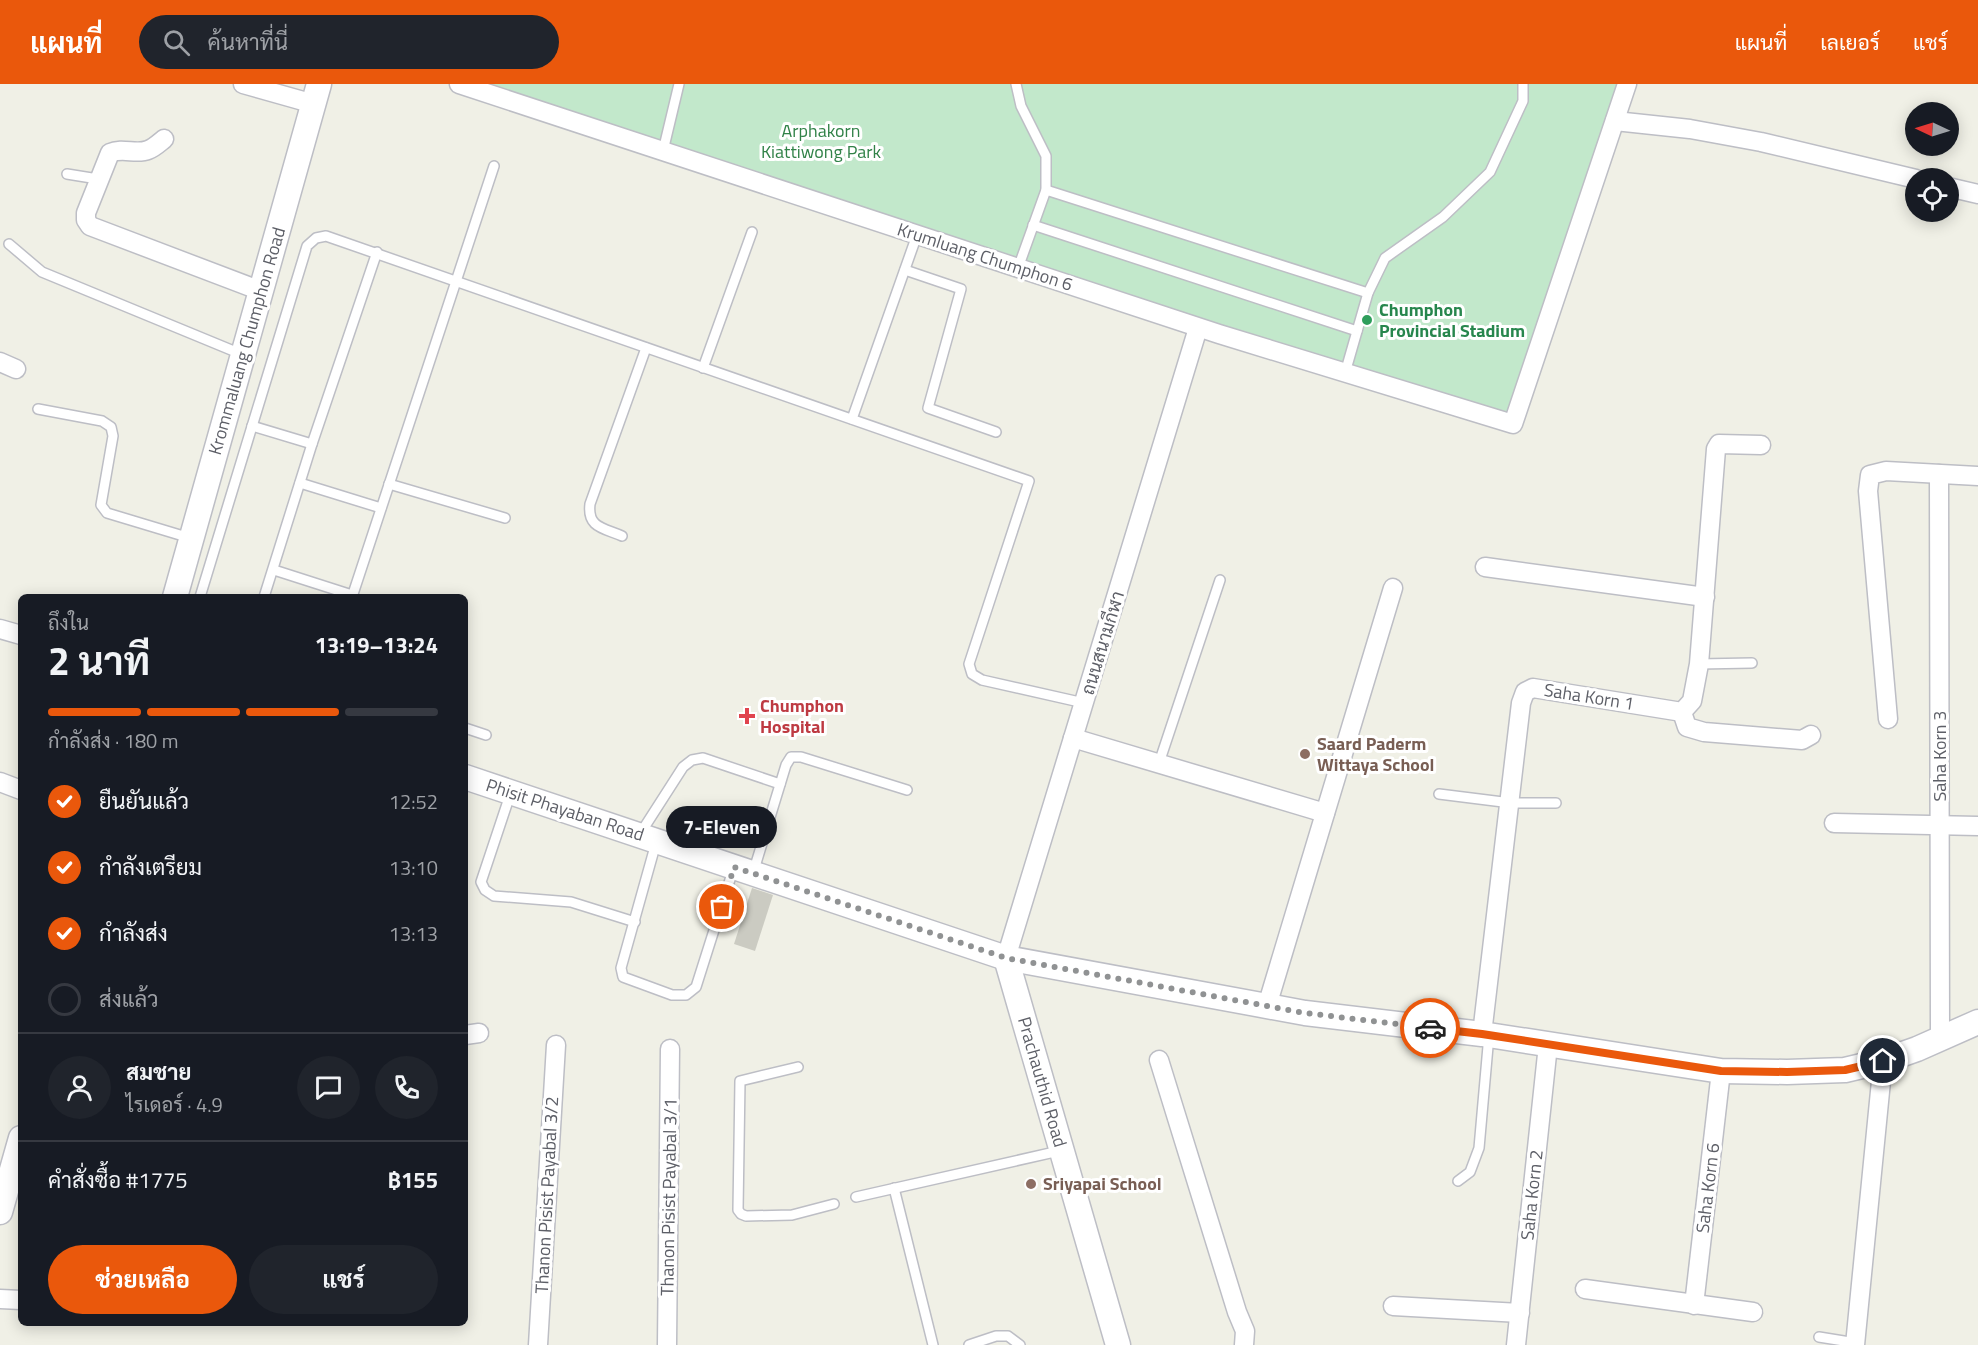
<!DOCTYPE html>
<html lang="th">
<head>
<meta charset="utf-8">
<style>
	body { margin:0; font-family:"Titillium Web",Sarabun,sans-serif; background:#20242c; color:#f1f3f6; height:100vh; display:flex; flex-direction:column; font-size:22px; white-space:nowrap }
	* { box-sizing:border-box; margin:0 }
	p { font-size:20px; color:#9ea1a6 }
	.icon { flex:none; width:33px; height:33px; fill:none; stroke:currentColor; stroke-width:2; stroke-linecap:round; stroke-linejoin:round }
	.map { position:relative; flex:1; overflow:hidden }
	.side { position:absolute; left:18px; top:510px; width:450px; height:732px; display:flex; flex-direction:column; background:#171b24; border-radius:9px; box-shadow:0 3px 15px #0003 }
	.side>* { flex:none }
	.needle { width:39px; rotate:274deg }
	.controls { position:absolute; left:1905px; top:18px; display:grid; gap:12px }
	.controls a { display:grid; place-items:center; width:54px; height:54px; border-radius:50%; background:#171b24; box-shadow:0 3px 15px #0003; font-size:30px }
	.pin { position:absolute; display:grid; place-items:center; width:51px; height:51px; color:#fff; margin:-26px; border:3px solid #fff; border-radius:50%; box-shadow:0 2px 6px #0007 }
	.courier { position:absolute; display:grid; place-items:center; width:60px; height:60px; margin:-30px; border:4px solid #ea580c; border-radius:50%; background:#fff; color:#222; box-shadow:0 2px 8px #0007 }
	.bubble { position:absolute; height:42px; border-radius:21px; background:#171b24; box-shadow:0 3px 15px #0003; font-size:20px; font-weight:700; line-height:42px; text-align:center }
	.headline em { font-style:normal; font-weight:700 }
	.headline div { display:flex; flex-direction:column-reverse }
	.headline { display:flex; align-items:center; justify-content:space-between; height:102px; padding:0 30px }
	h1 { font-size:39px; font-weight:700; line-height:45px }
	.bar { display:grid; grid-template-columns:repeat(4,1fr); gap:9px 6px; align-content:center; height:72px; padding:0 30px }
	.bar i { height:8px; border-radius:4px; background:#363941 }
	.bar .selected { background:#ea580c }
	.bar p { grid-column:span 4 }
	.line { display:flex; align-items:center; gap:15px; padding:0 30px; border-top:2px solid #363941 }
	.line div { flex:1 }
	.round { display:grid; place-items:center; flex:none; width:63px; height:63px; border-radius:32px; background:#20242c }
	ol { padding:0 30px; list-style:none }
	li { display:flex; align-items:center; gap:18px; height:66px }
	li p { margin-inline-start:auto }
	li .icon { padding:6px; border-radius:50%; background:#ea580c; color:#fff; stroke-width:4 }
	li:last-child { color:#9ea1a6 }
	li i { width:33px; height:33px; border:3px solid #363941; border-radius:50% }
	.action { display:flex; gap:12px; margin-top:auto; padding:12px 30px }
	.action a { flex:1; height:69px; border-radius:36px; background:#ea580c; color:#fff; font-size:24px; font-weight:700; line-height:69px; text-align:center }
	.action a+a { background:#20242c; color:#f1f3f6 }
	header { display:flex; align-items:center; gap:36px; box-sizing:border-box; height:84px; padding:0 30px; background:#ea580c; color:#fff }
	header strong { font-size:28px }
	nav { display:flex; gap:33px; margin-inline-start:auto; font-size:21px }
	.search { width:420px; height:54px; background:#20242c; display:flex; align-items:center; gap:15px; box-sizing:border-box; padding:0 21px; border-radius:33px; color:#9ea1a6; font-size:22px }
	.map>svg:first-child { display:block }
	.green { fill:#c2e8cb }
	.building { fill:#cbcbc2 }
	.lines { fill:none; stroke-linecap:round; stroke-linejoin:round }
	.service-casing { stroke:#bdbec5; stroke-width:12 }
	.minor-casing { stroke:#bdbec5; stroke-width:21 }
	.tertiary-casing { stroke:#bdbec5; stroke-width:27 }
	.service { stroke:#fff; stroke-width:9 }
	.minor { stroke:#fff; stroke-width:18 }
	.tertiary { stroke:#fff; stroke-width:24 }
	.done { stroke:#909293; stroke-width:6; stroke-dasharray:0 10.8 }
	.route { stroke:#ea580c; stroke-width:8 }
	.leisure-dot { fill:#2e9e5b; stroke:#fff; stroke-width:2 }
	.health-dot { fill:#e0444e; stroke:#fff; stroke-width:2 }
	.education-dot { fill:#8d6e63; stroke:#fff; stroke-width:2 }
	.labels { text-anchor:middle; stroke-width:6; stroke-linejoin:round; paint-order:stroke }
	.park-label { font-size:18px; fill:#318248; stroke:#fff }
	.street-label { font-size:18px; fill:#5d5f67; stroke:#fff }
	.leisure-label { font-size:18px; font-weight:bold; fill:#27864d; stroke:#fff; text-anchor:start }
	.health-label { font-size:18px; font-weight:bold; fill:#be3a42; stroke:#fff; text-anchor:start }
	.education-label { font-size:18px; font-weight:bold; fill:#785e54; stroke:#fff; text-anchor:start }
</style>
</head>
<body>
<header>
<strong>แผนที่</strong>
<div class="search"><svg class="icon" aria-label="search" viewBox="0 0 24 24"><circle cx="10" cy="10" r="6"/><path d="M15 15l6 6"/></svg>ค้นหาที่นี่</div>
<nav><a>แผนที่</a><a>เลเยอร์</a><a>แชร์</a></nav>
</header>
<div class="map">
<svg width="1978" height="1261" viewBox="0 0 1978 1261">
	<rect width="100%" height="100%" fill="#f0f0e6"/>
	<polygon class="green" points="459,0 1623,0 1513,340"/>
	<polygon class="building" points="752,804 773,811 755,867 734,860"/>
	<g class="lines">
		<g class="service-casing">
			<g id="service">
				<polyline points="1016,0 1021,22 1046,72 1046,106 1018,184"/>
				<polyline points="663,67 679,0"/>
				<polyline points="67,90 98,95"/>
				<polyline points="1046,106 1368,209"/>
				<polyline points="1033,141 1357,247"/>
				<polyline points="9,160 42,188 241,270"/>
				<polyline points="905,186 961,205 928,324 996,348"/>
				<polyline points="703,284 752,148"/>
				<polyline points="1345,289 1368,209 1385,174 1443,133 1490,88 1523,17 1523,0"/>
				<polyline points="38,325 102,337 111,343 113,352 101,421 107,429 190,454"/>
				<polyline points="852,335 917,151"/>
				<polyline points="252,342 312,360"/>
				<polyline points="300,399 381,424"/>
				<polyline points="389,400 505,434"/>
				<path d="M622,452C604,444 587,444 590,420L646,264"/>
				<polyline points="274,486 352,511"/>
				<polyline points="200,513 307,162 316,154 326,152 1029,397 969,580 972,590 982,596 1084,619"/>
				<polyline points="264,513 312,360 377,168"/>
				<polyline points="352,513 494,82"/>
				<polyline points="1699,580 1752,579"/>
				<polyline points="465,644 486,651"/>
				<polyline points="1159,679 1220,496"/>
				<polyline points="511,708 481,798 485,806 494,812 571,818 635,838"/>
				<polyline points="1439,710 1511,719 1556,719"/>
				<polyline points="640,750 683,683 692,676 703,674 780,700"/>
				<polyline points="656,759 621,884 623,893 672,911 686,911 696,903 734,783"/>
				<polyline points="753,789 786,681 791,673 801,673 907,706"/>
				<polyline points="798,983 740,997 738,1126 741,1130 746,1132 792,1131 834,1120"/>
				<polyline points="1458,1097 1470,1088 1479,1064 1489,951"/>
				<polyline points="894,1104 933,1261"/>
				<polyline points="856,1113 1059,1067"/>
				<polyline points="1819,1253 1856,1259"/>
				<polyline points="969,1261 996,1252 1008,1252 1020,1261"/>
			</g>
		</g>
		<g class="minor-casing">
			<g id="minor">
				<polyline points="243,0 314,20"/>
				<polyline points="459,0 1219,250 1513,340 1627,0"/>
				<polyline points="1615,37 1690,45 1761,58 1916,95"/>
				<path d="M164,55C159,59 154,64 148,66C136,71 123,63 110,69L86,129V136L90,142L261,207"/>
				<polyline points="1948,103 1978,110"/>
				<polyline points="0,278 16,285"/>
				<polyline points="1939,390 1940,954"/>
				<polyline points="1485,483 1705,513"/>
				<polyline points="0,545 21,551"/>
				<polyline points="1682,628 1687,643 1704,648 1802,656 1811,651"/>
				<polyline points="1888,635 1868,407 1870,391 1886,387 1978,392"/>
				<polyline points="1073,654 1325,729"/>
				<polyline points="0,698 21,706"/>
				<polyline points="1834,739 1978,742"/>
				<polyline points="1006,874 1198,244"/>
				<polyline points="1267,922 1393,504"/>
				<polyline points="1482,950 1521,619 1525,608 1533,604 1682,628 1692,617 1699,580 1716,365 1719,360 1761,361"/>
				<polyline points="465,951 479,949"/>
				<polyline points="1159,976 1237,1228 1245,1247 1244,1261"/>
				<polyline points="1585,1205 1753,1228"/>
				<polyline points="0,1215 21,1216"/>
				<polyline points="1694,1221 1721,987"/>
				<polyline points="1393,1222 1520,1229"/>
				<polyline points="538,1261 556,961"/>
				<polyline points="667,1261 670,965"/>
				<polyline points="1516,1261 1548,961"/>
				<polyline points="1855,1261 1883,977"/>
			</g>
		</g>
		<g class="tertiary-casing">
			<g id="tertiary">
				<polyline points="175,513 319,0"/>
				<polyline points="465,693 1006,874 1305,929 1482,950 1721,987 1787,988 1845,986 1883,977 1917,965 1978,938"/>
				<polyline points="1006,874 1118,1261"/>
				<polyline points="0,1128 21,1054"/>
			</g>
		</g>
		<use href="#service" class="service"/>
		<use href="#minor" class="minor"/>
		<use href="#tertiary" class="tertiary"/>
	</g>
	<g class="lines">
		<polyline class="done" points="722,823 734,783 1006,874 1305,929 1430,944"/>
		<polyline class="route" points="1430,944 1482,950 1721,987 1787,988 1845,986 1883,977"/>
	</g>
	<circle class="leisure-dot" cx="1367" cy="236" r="6"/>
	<path class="health-dot" d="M744 623h6v6h6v6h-6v6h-6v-6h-6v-6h6z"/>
	<g class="education-dot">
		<circle cx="1305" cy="670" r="6"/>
		<circle cx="1031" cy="1100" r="6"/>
	</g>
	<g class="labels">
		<g class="park-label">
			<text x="821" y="53">Arphakorn<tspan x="821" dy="21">Kiattiwong Park</tspan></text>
		</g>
		<g class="street-label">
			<text transform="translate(985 173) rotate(18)" y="6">Krumluang Chumphon 6</text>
			<text transform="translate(247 257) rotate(-74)" y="6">Krommaluang Chumphon Road</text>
			<text transform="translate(1103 559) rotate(-73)" y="6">ถนนสนามกีฬา</text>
			<text transform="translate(1589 613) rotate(9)" y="6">Saha Korn 1</text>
			<text transform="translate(1940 672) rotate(-90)" y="6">Saha Korn 3</text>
			<text transform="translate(565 726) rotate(18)" y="6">Phisit Phayaban Road</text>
			<text transform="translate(1042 998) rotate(74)" y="6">Prachauthid Road</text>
			<text transform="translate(1708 1104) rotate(-83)" y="6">Saha Korn 6</text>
			<text transform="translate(547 1111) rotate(-87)" y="6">Thanon Pisist Payabal 3/2</text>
			<text transform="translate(1532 1111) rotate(-84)" y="6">Saha Korn 2</text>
			<text transform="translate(669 1113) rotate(-89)" y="6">Thanon Pisist Payabal 3/1</text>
		</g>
		<g class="leisure-label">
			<text x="1379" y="232">Chumphon<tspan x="1379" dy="21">Provincial Stadium</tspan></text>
		</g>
		<g class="health-label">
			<text x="760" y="628">Chumphon<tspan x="760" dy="21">Hospital</tspan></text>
		</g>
		<g class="education-label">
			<text x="1317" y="666">Saard Paderm<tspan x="1317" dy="21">Wittaya School</tspan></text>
			<text x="1043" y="1106">Sriyapai School</text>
		</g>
	</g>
</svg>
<div class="controls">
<a><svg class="needle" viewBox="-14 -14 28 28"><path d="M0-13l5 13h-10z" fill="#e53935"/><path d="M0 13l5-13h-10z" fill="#9ea1a6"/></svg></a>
<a><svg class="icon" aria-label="locate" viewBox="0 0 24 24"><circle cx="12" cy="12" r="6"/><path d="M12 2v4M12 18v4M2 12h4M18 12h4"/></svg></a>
</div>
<div class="pin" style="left:722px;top:823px;background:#ea580c"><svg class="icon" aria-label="bag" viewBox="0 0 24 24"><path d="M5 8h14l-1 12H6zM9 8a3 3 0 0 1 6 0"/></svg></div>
<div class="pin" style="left:1883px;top:977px;background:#1f2937"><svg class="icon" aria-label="home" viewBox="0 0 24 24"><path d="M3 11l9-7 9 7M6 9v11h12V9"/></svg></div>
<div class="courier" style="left:1430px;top:944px"><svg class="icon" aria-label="car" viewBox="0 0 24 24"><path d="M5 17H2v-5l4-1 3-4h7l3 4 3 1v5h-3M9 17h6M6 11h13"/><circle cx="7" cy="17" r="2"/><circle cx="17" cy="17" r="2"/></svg></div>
<div class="bubble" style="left:666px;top:722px;width:111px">7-Eleven</div>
<section class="side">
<div class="headline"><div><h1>2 นาที</h1><p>ถึงใน</p></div><em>13:19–13:24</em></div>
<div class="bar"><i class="selected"></i><i class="selected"></i><i class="selected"></i><i></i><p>กำลังส่ง · 180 m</p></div>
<ol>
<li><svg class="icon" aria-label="check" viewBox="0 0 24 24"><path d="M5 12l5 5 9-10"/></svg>ยืนยันแล้ว<p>12:52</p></li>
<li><svg class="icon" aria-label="check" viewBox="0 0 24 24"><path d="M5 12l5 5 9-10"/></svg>กำลังเตรียม<p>13:10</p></li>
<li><svg class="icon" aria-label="check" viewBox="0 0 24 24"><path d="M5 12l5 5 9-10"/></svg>กำลังส่ง<p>13:13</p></li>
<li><i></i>ส่งแล้ว</li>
</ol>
<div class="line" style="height:108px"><a class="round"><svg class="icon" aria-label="person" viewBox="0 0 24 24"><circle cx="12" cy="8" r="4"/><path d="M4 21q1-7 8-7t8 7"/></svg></a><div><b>สมชาย</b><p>ไรเดอร์ · 4.9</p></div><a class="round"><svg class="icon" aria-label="chat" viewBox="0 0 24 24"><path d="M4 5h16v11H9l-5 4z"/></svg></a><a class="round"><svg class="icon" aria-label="phone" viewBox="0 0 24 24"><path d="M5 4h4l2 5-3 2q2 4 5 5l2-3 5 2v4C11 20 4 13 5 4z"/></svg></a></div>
<div class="line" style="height:78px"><div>คำสั่งซื้อ #1775</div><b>฿155</b></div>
<div class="action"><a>ช่วยเหลือ</a><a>แชร์</a></div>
</section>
</div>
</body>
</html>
